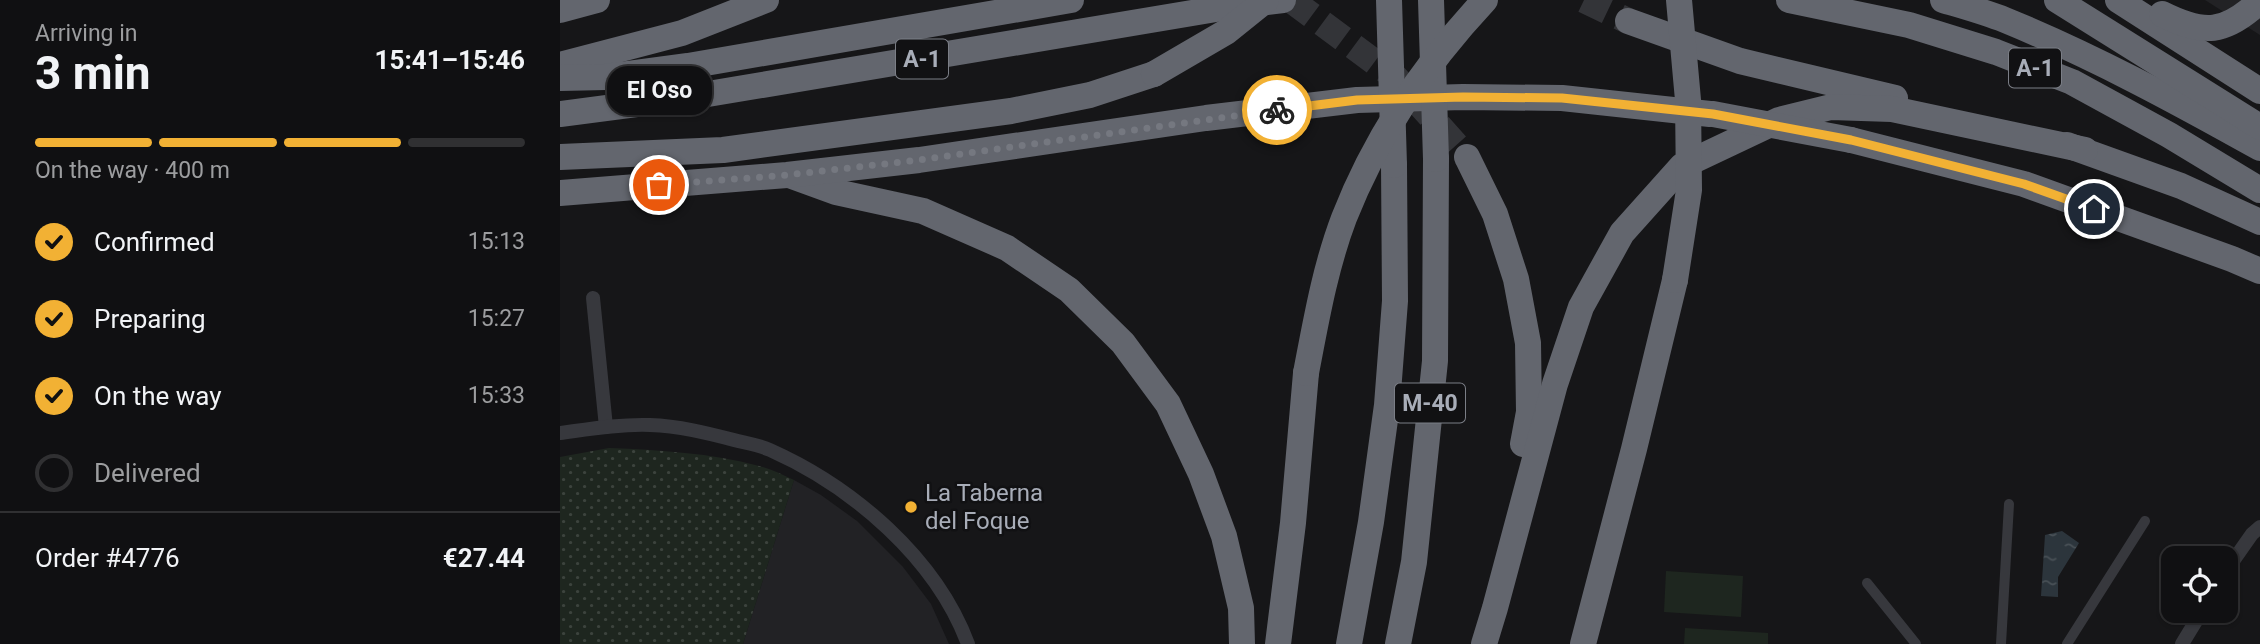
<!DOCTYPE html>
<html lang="en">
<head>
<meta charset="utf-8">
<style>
	body { margin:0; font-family:Roboto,sans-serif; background:#1e1e20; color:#f1f3f6; height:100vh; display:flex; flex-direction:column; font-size:26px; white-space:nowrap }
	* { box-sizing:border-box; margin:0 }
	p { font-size:23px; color:#9c9d9f }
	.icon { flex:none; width:38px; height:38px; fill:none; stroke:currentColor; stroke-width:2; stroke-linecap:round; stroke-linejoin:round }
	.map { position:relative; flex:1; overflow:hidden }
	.drawer { display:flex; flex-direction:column; background:#101012; width:560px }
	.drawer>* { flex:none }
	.controls { position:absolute; left:1601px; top:546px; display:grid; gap:14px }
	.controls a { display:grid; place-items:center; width:77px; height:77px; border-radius:14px; background:#101012; box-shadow:0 2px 5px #0004,0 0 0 2px #303032; font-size:35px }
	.pin { position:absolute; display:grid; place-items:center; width:60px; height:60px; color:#fff; margin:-30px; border:4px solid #fff; border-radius:50%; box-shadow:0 2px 7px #0007 }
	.courier { position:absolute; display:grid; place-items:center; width:70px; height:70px; margin:-35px; border:5px solid #f2b134; border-radius:50%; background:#fff; color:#222; box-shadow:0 2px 9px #0007 }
	.bubble { position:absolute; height:49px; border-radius:21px; background:#101012; box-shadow:0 2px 5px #0004,0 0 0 2px #303032; font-size:23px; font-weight:700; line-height:49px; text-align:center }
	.overview em { font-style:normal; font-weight:700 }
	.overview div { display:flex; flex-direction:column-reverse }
	.overview { display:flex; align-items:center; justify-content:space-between; height:119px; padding:0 35px }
	h1 { font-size:46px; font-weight:700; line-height:52px }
	.bar { display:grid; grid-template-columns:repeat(4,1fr); gap:10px 7px; align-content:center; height:84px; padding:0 35px }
	.bar i { height:9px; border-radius:5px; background:#303032 }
	.bar .on { background:#f2b134 }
	.bar p { grid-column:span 4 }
	.line { display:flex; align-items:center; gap:18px; padding:0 35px; border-top:2px solid #303032 }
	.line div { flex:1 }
	ol { padding:0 35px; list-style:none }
	li { display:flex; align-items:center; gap:21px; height:77px }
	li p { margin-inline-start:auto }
	li .icon { padding:7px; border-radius:50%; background:#f2b134; color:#111; stroke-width:4 }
	li:last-child { color:#9c9d9f }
	li i { width:38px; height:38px; border:4px solid #303032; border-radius:50% }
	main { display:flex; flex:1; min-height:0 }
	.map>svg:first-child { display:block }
	.built { fill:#222225 }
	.grass { fill:url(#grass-dots) }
	.garden { fill:#1e261f }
	.water { fill:url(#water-ripples) }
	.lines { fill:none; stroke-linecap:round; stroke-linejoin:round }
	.motorway-tunnel { stroke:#333438; stroke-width:26; stroke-dasharray:26 13; stroke-linecap:butt }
	.pedestrian { stroke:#37383d; stroke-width:10 }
	.minor { stroke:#37383d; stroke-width:14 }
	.motorway { stroke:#63666e; stroke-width:26 }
	.motorway-bridge { stroke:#63666e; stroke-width:26 }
	.done { stroke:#757880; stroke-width:7; stroke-dasharray:0 12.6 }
	.route { stroke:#f2b134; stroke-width:9 }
	.poi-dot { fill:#f2b134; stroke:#111113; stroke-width:2.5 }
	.labels { text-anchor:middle; stroke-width:5; stroke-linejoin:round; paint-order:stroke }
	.shield { fill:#111113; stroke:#7b7e86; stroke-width:2 }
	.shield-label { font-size:23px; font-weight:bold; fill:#a8adb8 }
	.poi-label { font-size:24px; fill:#a8adb8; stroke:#111113; text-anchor:start }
</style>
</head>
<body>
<main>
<section class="drawer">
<div class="overview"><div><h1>3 min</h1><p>Arriving in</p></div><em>15:41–15:46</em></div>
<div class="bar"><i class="on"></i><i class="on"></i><i class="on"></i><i></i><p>On the way · 400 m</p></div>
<ol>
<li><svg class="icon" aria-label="check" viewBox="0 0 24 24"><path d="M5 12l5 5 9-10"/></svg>Confirmed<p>15:13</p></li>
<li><svg class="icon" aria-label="check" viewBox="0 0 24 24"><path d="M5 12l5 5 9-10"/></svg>Preparing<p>15:27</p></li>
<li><svg class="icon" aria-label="check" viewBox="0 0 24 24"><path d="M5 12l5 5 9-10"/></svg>On the way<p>15:33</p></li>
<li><i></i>Delivered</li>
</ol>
<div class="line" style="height:91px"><div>Order #4776</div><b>€27.44</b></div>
</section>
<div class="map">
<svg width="1700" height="644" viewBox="0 0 1700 644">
	<defs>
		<pattern id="grass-dots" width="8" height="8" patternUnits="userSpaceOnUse" patternTransform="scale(1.75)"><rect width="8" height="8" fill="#1e261f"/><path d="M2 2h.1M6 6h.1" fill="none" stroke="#3c433d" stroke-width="1.8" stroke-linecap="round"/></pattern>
		<pattern id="water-ripples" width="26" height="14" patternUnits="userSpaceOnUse" patternTransform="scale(1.75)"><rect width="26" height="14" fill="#2c353c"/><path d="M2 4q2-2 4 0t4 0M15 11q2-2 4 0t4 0" fill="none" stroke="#485056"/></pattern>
	</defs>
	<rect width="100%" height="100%" fill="#161618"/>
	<g class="built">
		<polygon points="1645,0 1700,0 1700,35"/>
		<polygon points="234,480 261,495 297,521 343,567 371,604 389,644 183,644"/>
	</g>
	<path class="grass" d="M49,448C99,450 151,453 199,466C211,469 223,475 234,480L183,644H0V457Z"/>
	<g class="garden">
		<polygon points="1106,571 1183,576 1181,617 1104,612"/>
		<polygon points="1125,628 1208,633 1208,644 1124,644"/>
	</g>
	<polygon class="water" points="1502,531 1519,543 1498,577 1498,597 1481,596 1485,535"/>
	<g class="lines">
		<g class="motorway-tunnel">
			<polyline points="731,0 836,78 907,157"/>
			<polyline points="1024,0 1068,21"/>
		</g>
		<g class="pedestrian">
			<polyline points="1307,583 1356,644"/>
			<polyline points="1441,644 1449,504"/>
			<polyline points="1507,644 1585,521"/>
		</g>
		<g class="minor">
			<polyline points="33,298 46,427"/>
			<path d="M0,433C30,429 60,424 90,425C119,426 147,433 174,440C186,443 199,445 210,450C293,487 376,558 408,644"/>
			<polyline points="1666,571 1692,534 1700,527"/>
			<polyline points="1622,644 1642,611"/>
		</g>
		<g class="motorway">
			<polyline points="1229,0 1349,25 1436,52 1512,82 1609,135 1700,190"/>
			<path d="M1383,0C1403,6 1425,12 1445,20C1533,56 1616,101 1700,148"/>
			<polyline points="1497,0 1700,127"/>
			<polyline points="1558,0 1700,91"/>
			<polyline points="0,10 37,0"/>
			<path d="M1602,14C1644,35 1665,34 1700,1"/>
			<polyline points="1068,21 1180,61 1335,98"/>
			<polyline points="0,65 122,33 206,0"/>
			<polyline points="0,78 46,77 128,66 511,0"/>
			<polyline points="0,114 130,97 668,7 723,0"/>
			<polyline points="1291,140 1464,184 1672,259 1700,271"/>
			<polyline points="1507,145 1621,186 1700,222"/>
			<polyline points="0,157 163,150 451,111 530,95 594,74"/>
			<polyline points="907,157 935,214 956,279 968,343 969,412 963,444"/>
			<polyline points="232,176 276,192 363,211 447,248 509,290 563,343 608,404 641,474 664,536 681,608 682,644"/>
			<polyline points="0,193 227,175 359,160 646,118 797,100 903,97 1002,98 1150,114"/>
			<polyline points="718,644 733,523 746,373"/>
			<polyline points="789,644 811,522 827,405 835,301 834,165"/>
			<polyline points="838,644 854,562 875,361 876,159"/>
			<polyline points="924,644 935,608 995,384 1021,307 1062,233 1122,166 1219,120 1271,107 1332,109 1525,150"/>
			<polyline points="1023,644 1074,449 1115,280"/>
		</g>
		<g class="motorway-bridge">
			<polyline points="829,0 834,165"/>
			<polyline points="871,0 876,159"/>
			<polyline points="594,74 666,32 706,0"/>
			<polyline points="1153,114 1291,140"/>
			<polyline points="1115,280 1129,190 1128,100 1119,0"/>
			<path d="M746,373C756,321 765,268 784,218C816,136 866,63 925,0"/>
		</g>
	</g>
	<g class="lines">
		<polyline class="done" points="99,185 227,175 359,160 717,110"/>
		<polyline class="route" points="717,110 797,100 903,97 1002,98 1153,114 1291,140 1464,184 1534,209"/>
	</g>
	<circle class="poi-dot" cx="351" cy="507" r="7"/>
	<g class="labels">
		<g class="shield">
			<rect x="336" y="39.5" width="52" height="39" rx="5"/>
			<rect x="1449" y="48.5" width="52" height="39" rx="5"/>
			<rect x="835" y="383.5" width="70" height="39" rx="5"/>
		</g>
		<g class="shield-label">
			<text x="362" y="67">A-1</text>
			<text x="1475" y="76">A-1</text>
			<text x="870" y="411">M-40</text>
		</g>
		<g class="poi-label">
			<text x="365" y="501">La Taberna<tspan x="365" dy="28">del Foque</tspan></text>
		</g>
	</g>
</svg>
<div class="controls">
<a><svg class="icon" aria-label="locate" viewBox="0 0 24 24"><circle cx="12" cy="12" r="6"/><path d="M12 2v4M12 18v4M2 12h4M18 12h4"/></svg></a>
</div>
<div class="pin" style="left:99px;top:185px;background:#ea580c"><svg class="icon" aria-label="bag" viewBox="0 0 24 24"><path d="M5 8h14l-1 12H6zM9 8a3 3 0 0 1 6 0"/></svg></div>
<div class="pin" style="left:1534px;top:209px;background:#1f2937"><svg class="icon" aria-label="home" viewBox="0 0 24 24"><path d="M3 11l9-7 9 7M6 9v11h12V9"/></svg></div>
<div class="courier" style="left:717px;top:110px"><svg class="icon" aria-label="bike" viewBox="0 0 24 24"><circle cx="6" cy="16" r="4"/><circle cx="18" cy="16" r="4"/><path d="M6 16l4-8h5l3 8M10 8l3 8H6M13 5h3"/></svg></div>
<div class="bubble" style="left:47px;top:66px;width:105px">El Oso</div>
</div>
</main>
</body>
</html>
